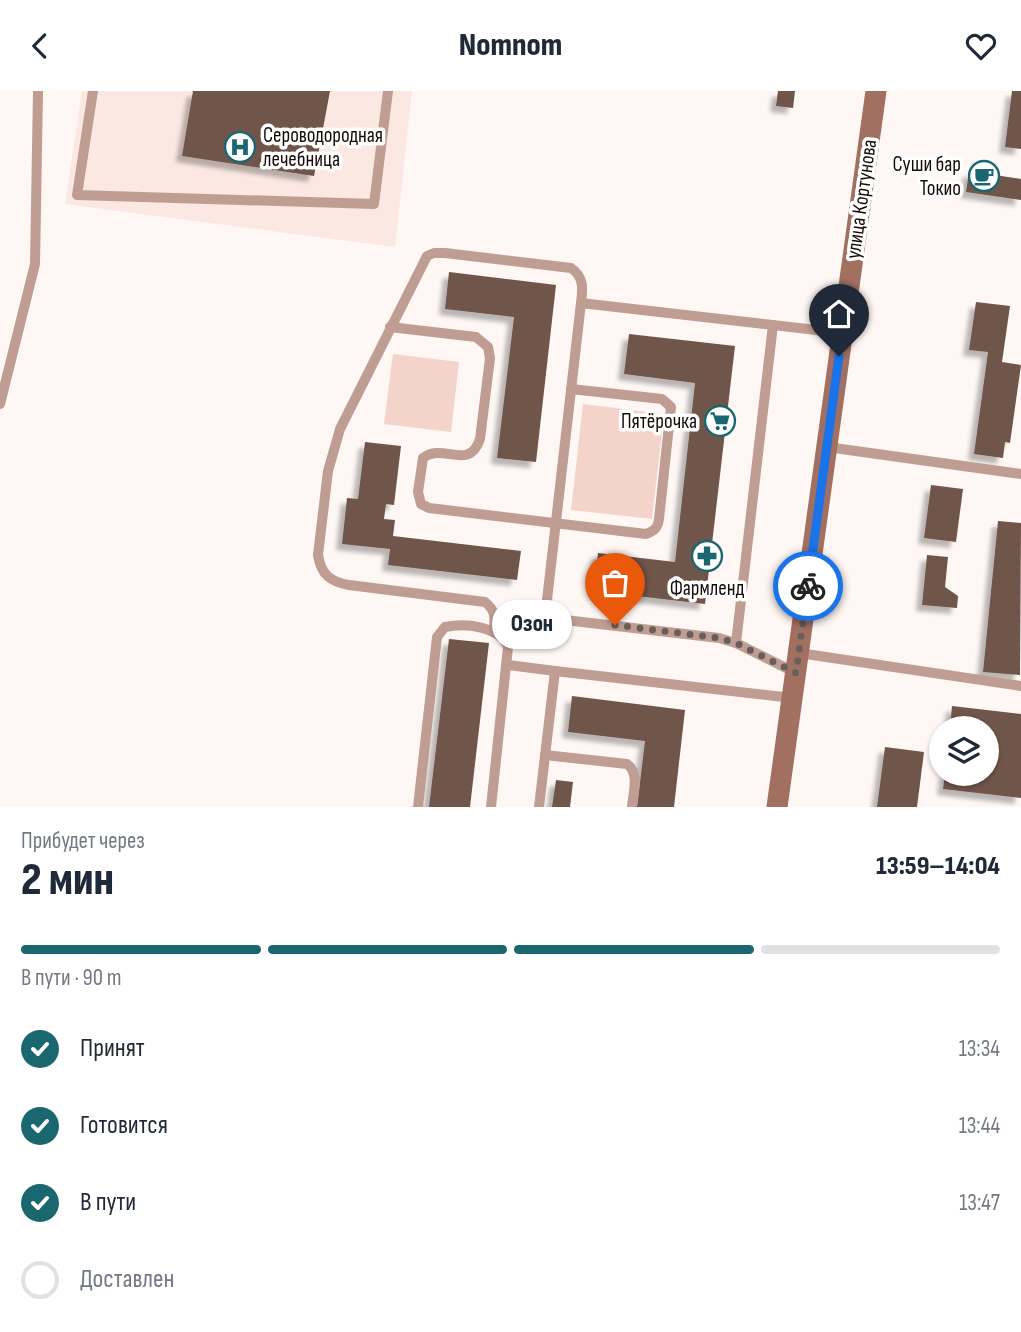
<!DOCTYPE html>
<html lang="ru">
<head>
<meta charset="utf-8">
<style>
	body { margin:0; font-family:"Sofia Sans Condensed",sans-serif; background:#f6f6f7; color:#1f2937; height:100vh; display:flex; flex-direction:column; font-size:26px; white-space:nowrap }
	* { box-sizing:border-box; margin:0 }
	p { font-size:23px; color:#747a83 }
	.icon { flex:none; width:38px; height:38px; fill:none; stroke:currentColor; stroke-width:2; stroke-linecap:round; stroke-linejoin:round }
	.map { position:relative; height:716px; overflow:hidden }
	.sheet { display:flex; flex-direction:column; background:#fff; flex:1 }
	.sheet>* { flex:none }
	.controls { position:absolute; left:929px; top:625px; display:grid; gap:14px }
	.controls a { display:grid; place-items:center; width:70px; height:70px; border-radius:50%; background:#fff; box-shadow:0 2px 5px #0004; font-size:35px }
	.pin { position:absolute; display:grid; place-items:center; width:60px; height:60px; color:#fff; margin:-72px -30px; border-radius:50% 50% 50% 0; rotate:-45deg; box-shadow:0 0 7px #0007 }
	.pin .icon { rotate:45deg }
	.courier { position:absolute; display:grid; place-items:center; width:70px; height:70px; margin:-35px; border:5px solid #1a73e8; border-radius:50%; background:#fff; color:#222; box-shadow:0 2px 9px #0007 }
	.bubble { position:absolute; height:49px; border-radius:24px; background:#fff; box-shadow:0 2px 5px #0004; font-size:23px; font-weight:800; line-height:49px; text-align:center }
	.headline em { font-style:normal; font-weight:800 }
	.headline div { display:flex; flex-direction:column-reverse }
	.headline { display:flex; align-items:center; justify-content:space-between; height:119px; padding:0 21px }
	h1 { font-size:46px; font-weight:800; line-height:52px }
	.bar { display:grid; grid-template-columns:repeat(4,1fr); gap:10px 7px; align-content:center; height:84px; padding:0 21px }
	.bar i { height:9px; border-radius:5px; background:#e0e1e3 }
	.bar .on { background:#1b6770 }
	.bar p { grid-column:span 4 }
	ol { padding:0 21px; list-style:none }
	li { display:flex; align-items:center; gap:21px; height:77px }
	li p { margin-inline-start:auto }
	li .icon { padding:7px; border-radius:50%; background:#1b6770; color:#fff; stroke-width:4 }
	li:last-child { color:#747a83 }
	li i { width:38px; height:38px; border:4px solid #e0e1e3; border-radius:50% }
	header { display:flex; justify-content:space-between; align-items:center; height:91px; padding:0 21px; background:#fff; font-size:32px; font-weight:800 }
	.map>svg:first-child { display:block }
	.built { fill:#fbe8e2 }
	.green { fill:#f3d3ca }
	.building { fill:#70544b; filter:url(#shadow) }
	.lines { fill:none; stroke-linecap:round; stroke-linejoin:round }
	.service { stroke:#c09d92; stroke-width:10 }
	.secondary { stroke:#a27061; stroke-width:21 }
	.done { stroke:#685e5b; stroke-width:7; stroke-dasharray:0 12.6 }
	.route { stroke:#1a73e8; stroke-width:9 }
	.labels { text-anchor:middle; stroke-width:7; stroke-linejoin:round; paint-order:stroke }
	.poi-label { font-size:21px; fill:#180c09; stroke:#fff; text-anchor:end }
	.street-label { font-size:21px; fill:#180c09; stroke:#fff }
</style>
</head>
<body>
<header><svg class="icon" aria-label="back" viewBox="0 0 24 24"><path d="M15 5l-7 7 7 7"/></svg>Nomnom<svg class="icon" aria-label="heart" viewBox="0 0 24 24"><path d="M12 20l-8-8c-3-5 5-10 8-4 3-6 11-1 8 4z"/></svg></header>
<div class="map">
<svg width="1021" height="716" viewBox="0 0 1021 716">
	<defs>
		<filter id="shadow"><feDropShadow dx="-6" dy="6" stdDeviation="2" flood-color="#0004"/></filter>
	</defs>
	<rect width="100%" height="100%" fill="#fef7f4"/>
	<polygon class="built" points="82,0 412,0 395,156 65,113"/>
	<g class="green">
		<polygon points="393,263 459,271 451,341 384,333"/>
		<polygon points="583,313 664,323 652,428 571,419"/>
	</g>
	<g class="building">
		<polygon points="193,0 330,0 314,85 182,65"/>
		<polygon points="778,0 795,0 793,17 776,15"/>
		<polygon points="1012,0 1021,0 1021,58 1005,56"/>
		<polygon points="969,80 1021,88 1021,109 966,101"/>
		<polygon points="449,181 556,194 536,371 497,367 514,226 445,218"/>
		<polygon points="976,211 1010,215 1002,271 1021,274 1010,352 1005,351 1003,367 974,363 988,261 969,259"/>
		<polygon points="629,243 735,255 705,513 594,500 598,462 675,471 695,292 624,283"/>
		<polygon points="365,351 401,355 394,414 386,413 384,428 395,429 393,445 521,460 517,489 388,474 390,458 342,453 347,407 358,408"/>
		<polygon points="931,394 963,398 956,451 924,447"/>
		<polygon points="998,430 1021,432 1020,584 983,581"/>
		<polygon points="927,464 948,466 945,496 958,505 957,517 922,514"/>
		<polygon points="449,548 489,552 470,716 429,716"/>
		<polygon points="572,605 685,619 674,716 637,716 645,650 568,641"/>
		<polygon points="952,615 1021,623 1021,707 943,698 945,682 987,682 987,637 950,637"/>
		<polygon points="885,656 924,661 917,716 877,716"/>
		<polygon points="556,689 573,691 570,716 552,716"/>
	</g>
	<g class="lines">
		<g class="service">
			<polyline points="93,0 77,104 374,113 388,0"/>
			<path d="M390,236L476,246L488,256L490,267L480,348C469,381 443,351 423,367L418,401L421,413L429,417L646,443C655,440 658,436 659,428L671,316L662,308L571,298"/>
			<polyline points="0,313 35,173 38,0"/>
			<polyline points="827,356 1021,383"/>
			<path d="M494,539C495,527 496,520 485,511L349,494C331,491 321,484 318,464L328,380L340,338L427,165L434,162H445L571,177C584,186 583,197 581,212"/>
			<polyline points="736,552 773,234"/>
			<polyline points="799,562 1021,595"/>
			<polyline points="508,574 555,580"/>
			<polyline points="796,582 736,552 719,547 565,529 551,520 547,509 581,212 842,242"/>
			<path d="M545,664L627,673C640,682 633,702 632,716"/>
			<path d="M418,716L437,546L445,536C466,532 499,535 508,556L491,716"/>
			<polyline points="539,716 555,580 792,607"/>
		</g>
		<polyline class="secondary" points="777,716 876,0"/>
	</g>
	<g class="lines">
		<polyline class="done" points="615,534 719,547 736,552 796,582 808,495"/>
		<polyline class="route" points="808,495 839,265"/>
	</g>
	<defs>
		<g id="hospital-ring" transform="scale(1.575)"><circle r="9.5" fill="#fff" stroke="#1b6770" stroke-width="1.5"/><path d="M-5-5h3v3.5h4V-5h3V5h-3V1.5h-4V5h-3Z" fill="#1b6770"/></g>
		<g id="cafe-ring" transform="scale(1.575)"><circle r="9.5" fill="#fff" stroke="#1b6770" stroke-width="1.5"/><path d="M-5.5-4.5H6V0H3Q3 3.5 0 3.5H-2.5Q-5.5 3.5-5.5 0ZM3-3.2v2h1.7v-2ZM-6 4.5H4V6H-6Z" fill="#1b6770"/></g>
		<g id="supermarket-ring" transform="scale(1.575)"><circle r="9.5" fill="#fff" stroke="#1b6770" stroke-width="1.5"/><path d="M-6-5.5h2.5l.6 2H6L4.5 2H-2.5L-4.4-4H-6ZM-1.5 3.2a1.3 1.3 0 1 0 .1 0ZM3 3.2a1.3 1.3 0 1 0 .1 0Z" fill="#1b6770"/></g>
		<g id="pharmacy-ring" transform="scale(1.575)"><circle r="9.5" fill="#fff" stroke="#1b6770" stroke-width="1.5"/><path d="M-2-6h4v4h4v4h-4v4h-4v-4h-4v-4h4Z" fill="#1b6770"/></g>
	</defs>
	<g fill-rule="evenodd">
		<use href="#hospital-ring" x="240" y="56"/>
		<use href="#cafe-ring" x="984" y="85"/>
		<use href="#supermarket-ring" x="720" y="330"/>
		<use href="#pharmacy-ring" x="707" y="465"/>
	</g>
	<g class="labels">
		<g class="poi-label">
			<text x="263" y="51" text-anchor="start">Сероводородная<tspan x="263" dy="24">лечебница</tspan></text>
			<text x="961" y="80">Суши бар<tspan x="961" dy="24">Токио</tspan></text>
			<text x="697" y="337">Пятёрочка</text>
			<text x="707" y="504" text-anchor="middle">Фармленд</text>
		</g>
		<g class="street-label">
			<text transform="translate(861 108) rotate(-82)" y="7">улица Кортунова</text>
		</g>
	</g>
</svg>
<div class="controls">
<a><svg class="icon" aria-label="layers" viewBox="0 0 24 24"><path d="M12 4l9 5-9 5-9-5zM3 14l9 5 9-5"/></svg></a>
</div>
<div class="pin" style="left:615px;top:534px;background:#ea580c"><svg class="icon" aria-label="bag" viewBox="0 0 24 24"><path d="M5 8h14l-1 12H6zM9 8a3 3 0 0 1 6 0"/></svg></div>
<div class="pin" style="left:839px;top:265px;background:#1f2937"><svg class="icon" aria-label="home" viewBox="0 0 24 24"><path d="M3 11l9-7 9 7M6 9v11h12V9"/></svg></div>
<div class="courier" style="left:808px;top:495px"><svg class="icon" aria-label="bike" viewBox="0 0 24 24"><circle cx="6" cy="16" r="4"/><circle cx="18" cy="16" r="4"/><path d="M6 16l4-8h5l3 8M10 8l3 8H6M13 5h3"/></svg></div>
<div class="bubble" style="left:492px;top:509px;width:80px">Озон</div>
</div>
<section class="sheet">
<div class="headline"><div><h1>2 мин</h1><p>Прибудет через</p></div><em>13:59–14:04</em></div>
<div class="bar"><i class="on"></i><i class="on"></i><i class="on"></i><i></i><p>В пути · 90 m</p></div>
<ol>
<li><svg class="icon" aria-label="check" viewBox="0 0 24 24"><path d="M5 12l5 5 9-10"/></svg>Принят<p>13:34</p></li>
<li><svg class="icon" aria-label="check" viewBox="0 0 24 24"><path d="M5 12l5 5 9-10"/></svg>Готовится<p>13:44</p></li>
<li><svg class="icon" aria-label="check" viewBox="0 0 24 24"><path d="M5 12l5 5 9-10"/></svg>В пути<p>13:47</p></li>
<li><i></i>Доставлен</li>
</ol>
</section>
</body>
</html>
